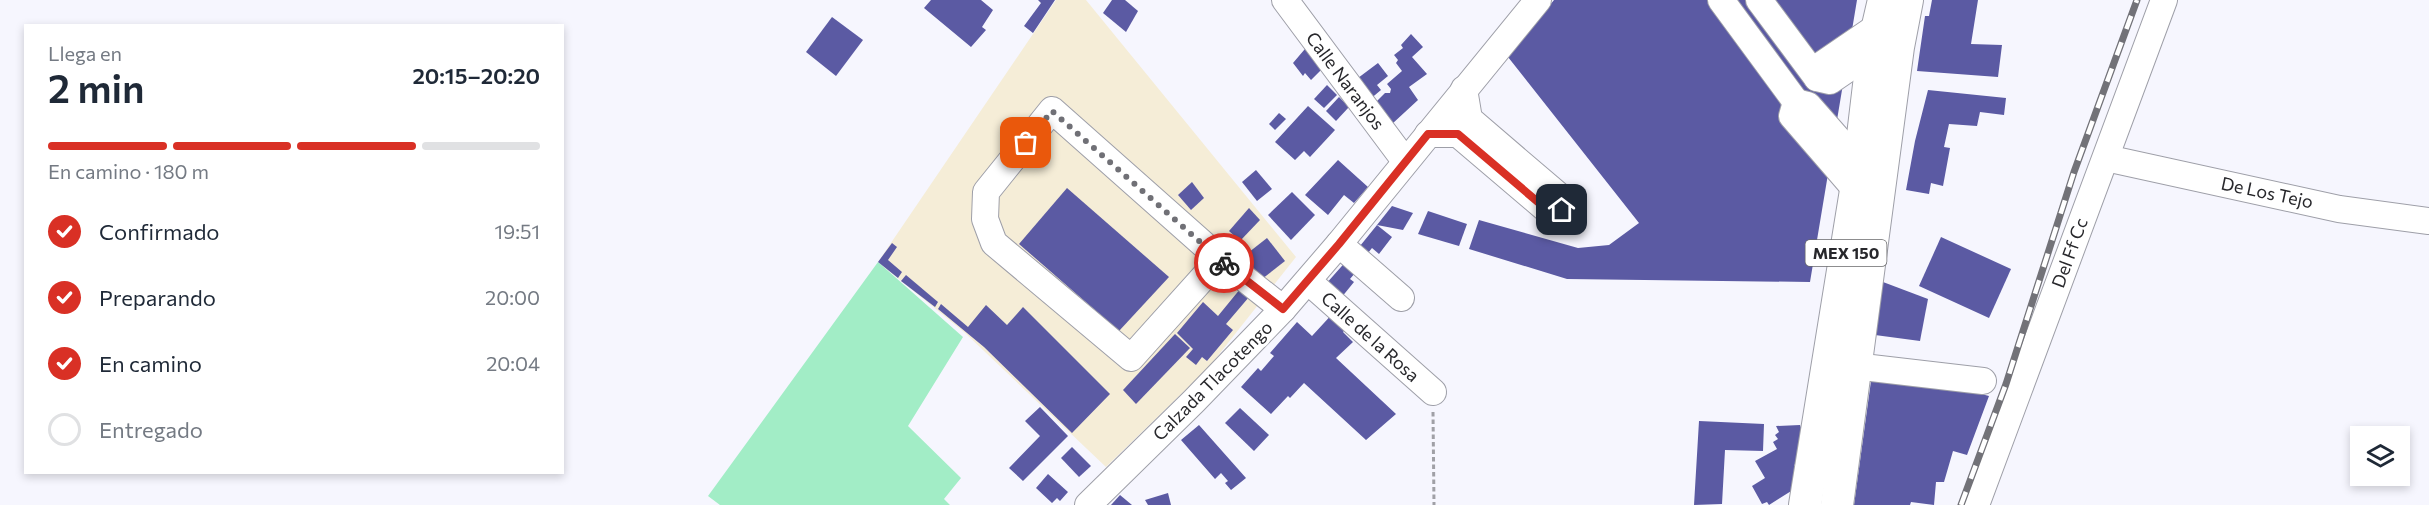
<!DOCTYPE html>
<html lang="es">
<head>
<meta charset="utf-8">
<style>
	body { margin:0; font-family:Commissioner,sans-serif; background:#f6f6f7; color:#1f2937; height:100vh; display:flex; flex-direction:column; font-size:22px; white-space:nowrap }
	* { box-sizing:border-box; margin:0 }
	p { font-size:20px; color:#747a83 }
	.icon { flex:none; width:33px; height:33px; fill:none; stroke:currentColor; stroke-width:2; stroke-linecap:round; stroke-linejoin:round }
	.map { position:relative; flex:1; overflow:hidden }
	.drawer { position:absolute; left:24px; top:24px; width:540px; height:450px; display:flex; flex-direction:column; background:#fff; border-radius:0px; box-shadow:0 3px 9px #0003 }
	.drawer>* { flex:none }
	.buttons { position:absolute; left:2350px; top:426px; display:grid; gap:12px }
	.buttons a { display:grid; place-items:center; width:60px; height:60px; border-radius:0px; background:#fff; box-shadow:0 3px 9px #0003; font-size:30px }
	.pin { position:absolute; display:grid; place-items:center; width:51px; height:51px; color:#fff; margin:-26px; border-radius:12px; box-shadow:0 3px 9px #0006 }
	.courier { position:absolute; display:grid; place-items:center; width:60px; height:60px; margin:-30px; border:4px solid #d93025; border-radius:50%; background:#fff; color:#222; box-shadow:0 2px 8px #0007 }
	.overview em { font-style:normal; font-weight:600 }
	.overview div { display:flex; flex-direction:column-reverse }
	.overview { display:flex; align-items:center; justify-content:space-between; height:102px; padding:0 24px }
	h1 { font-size:39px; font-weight:600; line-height:45px }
	.bar { display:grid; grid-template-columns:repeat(4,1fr); gap:9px 6px; align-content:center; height:72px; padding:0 24px }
	.bar i { height:8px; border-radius:4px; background:#e0e1e3 }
	.bar .on { background:#d93025 }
	.bar p { grid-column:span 4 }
	ol { padding:0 24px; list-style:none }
	li { display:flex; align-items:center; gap:18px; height:66px }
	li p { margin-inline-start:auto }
	li .icon { padding:6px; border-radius:50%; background:#d93025; color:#fff; stroke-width:4 }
	li:last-child { color:#747a83 }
	li i { width:33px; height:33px; border:3px solid #e0e1e3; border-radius:50% }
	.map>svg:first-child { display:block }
	.industrial { fill:#f5edd7 }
	.green { fill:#a2edc6 }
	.building { fill:#5b5aa3 }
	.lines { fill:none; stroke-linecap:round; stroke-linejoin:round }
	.minor-casing { stroke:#9e9fa8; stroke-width:28 }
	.major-casing { stroke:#9e9fa8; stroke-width:34 }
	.path { stroke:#a0a0a6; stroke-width:3; stroke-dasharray:4.5 3; stroke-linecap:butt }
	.minor { stroke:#fff; stroke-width:26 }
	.major { stroke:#fff; stroke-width:32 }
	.rail-casing { stroke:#727278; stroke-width:7 }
	.rail { stroke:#fff; stroke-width:4.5; stroke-dasharray:14; stroke-linecap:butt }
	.done { stroke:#707076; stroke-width:6; stroke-dasharray:0 10.8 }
	.route { stroke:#d93025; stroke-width:8 }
	.labels { text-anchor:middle; stroke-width:6; stroke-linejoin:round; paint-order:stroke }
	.shield { fill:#fff; stroke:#68686b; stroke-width:1.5 }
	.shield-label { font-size:16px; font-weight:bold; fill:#28282c }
	.street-label { font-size:18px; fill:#28282c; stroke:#fff }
</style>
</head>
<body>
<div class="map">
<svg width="2429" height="505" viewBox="0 0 2429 505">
	<rect width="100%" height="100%" fill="#f6f6fe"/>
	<polygon class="industrial" points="1056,0 1086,0 1296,257 1209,367 1106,467 964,332 878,262"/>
	<polygon class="green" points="878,262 963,337 908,426 961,478 944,499 950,505 720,505 708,496"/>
	<g class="building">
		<polygon points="931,0 981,0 993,10 982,27 986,30 971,47 924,8"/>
		<polygon points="1038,0 1055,0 1033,33 1024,26 1041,3"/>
		<polygon points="1112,0 1125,0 1138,11 1126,32 1103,13"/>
		<polygon points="1554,0 1857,0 1810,282 1567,279 1469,249 1479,220 1578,248 1609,245 1639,223 1508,57"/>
		<polygon points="1932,0 1978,0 1971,44 2002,45 1998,77 1917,71 1925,16 1929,16"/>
		<polygon points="832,17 863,40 836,76 806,52"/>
		<polygon points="1411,34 1423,47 1412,57 1427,74 1409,87 1418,100 1392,124 1377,101 1385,93 1390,93 1391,89 1387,84 1402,71 1396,63 1398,60 1394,55 1403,48 1401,45"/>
		<polygon points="1310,43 1326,65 1311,80 1305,73 1303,76 1293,63"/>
		<polygon points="1378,63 1388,76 1377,85 1381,90 1369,100 1354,81"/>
		<polygon points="1327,85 1337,95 1324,108 1314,99"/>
		<polygon points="1928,90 2006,98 2004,115 1980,112 1977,126 1949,124 1944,147 1950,148 1943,186 1931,183 1929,194 1906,190 1915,141"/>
		<polygon points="1339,97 1349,107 1336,121 1326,111"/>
		<polygon points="1308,106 1335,130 1310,157 1304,151 1295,160 1275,142"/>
		<polygon points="1279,113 1286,119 1275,130 1269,124"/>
		<polygon points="1338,160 1368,187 1354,203 1344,195 1328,215 1305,195"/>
		<polygon points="1256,170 1272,189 1257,201 1242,182"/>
		<polygon points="1192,182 1204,198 1191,210 1178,195"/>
		<polygon points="1067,188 1169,277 1119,331 1019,244"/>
		<polygon points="1292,192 1315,215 1291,240 1268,215"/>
		<polygon points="1392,206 1413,213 1403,230 1377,225"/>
		<polygon points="1249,208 1260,220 1240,241 1229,231"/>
		<polygon points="1428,211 1467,224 1459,246 1418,234"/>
		<polygon points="1377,225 1392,237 1379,254 1372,248 1368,253 1360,246"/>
		<polygon points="1941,237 2011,269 1989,318 1919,286"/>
		<polygon points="1267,238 1285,261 1262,279 1244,256"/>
		<polygon points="892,243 897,247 888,260 902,272 898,278 878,262"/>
		<polygon points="1349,258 1360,267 1350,279 1354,282 1341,298 1325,285"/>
		<polygon points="906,275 938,302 935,307 901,281"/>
		<polygon points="1883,282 1928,299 1920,341 1875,335"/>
		<polygon points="1245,283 1255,290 1226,324 1233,330 1207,361 1202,357 1196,365 1186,357 1193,349 1177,333 1203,302 1218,316"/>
		<polygon points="941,304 968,327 986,305 1007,325 1023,307 1110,394 1072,433 984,347 938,309"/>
		<polygon points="1335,311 1351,323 1343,332 1353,342 1336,358 1396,414 1366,440 1304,383 1290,398 1288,396 1271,414 1241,387 1258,368 1261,371 1274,356 1270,353 1297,322 1312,336"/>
		<polygon points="1175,334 1190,348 1136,404 1123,390"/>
		<polygon points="1871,381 1970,391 1989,396 1967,455 1953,451 1944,482 1936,482 1934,505 1911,502 1910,505 1854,505"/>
		<polygon points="1040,407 1068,436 1023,481 1009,468 1040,436 1025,421"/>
		<polygon points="1240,408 1269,435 1254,451 1225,423"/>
		<polygon points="1699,421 1764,424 1763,451 1725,450 1722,504 1694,505"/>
		<polygon points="1199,425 1246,478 1231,490 1225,483 1228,481 1221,473 1215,479 1181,440"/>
		<polygon points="1800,425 1807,445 1797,450 1803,459 1794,465 1804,483 1769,505 1767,502 1762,504 1752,486 1765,478 1755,461 1777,449 1773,442 1778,439 1775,435 1779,432 1776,426"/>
		<polygon points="1072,447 1091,466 1079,477 1061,458"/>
		<polygon points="1048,474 1068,492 1060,501 1057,498 1052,503 1036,488"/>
		<polygon points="1168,493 1171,505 1148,505 1145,500"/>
		<polygon points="1120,495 1132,505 1111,505"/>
	</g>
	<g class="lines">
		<g class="minor-casing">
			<g id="minor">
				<polyline points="1285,0 1405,161"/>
				<polyline points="1721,0 1796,102"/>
				<polyline points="1759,0 1817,78"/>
				<polyline points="1874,51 1830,81 1817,78 1821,65 1878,26"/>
				<polyline points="1428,134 1458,134 1545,208 1562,210 1559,196 1469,119 1464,89"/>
				<polyline points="2106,158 2339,209 2429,221"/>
				<polyline points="1856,190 1792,116 1796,102 1808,105 1860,164"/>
				<polyline points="1339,244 1401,298"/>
				<polyline points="1220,259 1131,358 994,243 985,219 986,192 1052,110 1220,259 1283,309"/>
				<polyline points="1308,281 1433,392"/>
				<polyline points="1837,364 1983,381"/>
				<polyline points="1088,505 1194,401 1283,309 1339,244 1538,0"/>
				<polyline points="1976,505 2164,0"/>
			</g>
		</g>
		<g class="major-casing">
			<g id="major">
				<polyline points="1805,505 1858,178 1874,43 1884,0"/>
				<polyline points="1837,505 1898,47 1907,0"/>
			</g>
		</g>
		<polyline class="path" points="1433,412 1434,505"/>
		<use href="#minor" class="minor"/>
		<use href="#major" class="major"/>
		<g class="rail-casing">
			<polyline id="rail" points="1961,505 2006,384 2074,172 2137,0"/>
		</g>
		<use href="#rail" class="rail"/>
	</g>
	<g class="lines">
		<polyline class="done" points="1026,143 1052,111 1224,263"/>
		<polyline class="route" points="1224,263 1283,309 1339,244 1428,134 1458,134 1545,208 1562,210"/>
	</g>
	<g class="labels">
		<rect class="shield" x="1805.5" y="240" width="81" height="26" rx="4.5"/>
		<g class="shield-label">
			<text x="1846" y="259">MEX 150</text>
		</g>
		<g class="street-label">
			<text transform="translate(1345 81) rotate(53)" y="6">Calle Naranjos</text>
			<text transform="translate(2267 193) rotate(12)" y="6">De Los Tejo</text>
			<text transform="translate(2070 253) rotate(-70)" y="6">Del Ff Cc</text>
			<text transform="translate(1370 337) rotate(42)" y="6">Calle de la Rosa</text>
			<text transform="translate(1213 381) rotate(-45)" y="6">Calzada Tlacotengo</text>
		</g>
	</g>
</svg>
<div class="buttons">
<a><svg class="icon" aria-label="layers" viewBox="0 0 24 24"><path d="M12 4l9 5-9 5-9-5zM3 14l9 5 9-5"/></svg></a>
</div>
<div class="pin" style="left:1026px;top:143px;background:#ea580c"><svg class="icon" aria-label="bag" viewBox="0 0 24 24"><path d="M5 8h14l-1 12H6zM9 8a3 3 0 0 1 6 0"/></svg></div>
<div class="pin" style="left:1562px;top:210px;background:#1f2937"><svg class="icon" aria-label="home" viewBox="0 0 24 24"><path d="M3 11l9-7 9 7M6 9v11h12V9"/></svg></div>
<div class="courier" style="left:1224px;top:263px"><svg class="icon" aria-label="bike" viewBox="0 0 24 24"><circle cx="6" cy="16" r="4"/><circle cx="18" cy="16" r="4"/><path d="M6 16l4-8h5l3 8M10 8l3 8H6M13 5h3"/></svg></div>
<section class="drawer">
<div class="overview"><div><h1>2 min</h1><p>Llega en</p></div><em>20:15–20:20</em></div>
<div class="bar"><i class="on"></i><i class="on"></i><i class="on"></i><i></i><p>En camino · 180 m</p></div>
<ol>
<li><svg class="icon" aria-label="check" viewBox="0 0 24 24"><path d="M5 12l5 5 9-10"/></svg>Confirmado<p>19:51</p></li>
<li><svg class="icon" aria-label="check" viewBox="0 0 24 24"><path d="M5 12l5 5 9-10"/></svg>Preparando<p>20:00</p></li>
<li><svg class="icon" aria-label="check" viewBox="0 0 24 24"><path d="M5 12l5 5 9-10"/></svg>En camino<p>20:04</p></li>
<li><i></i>Entregado</li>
</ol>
</section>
</div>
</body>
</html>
